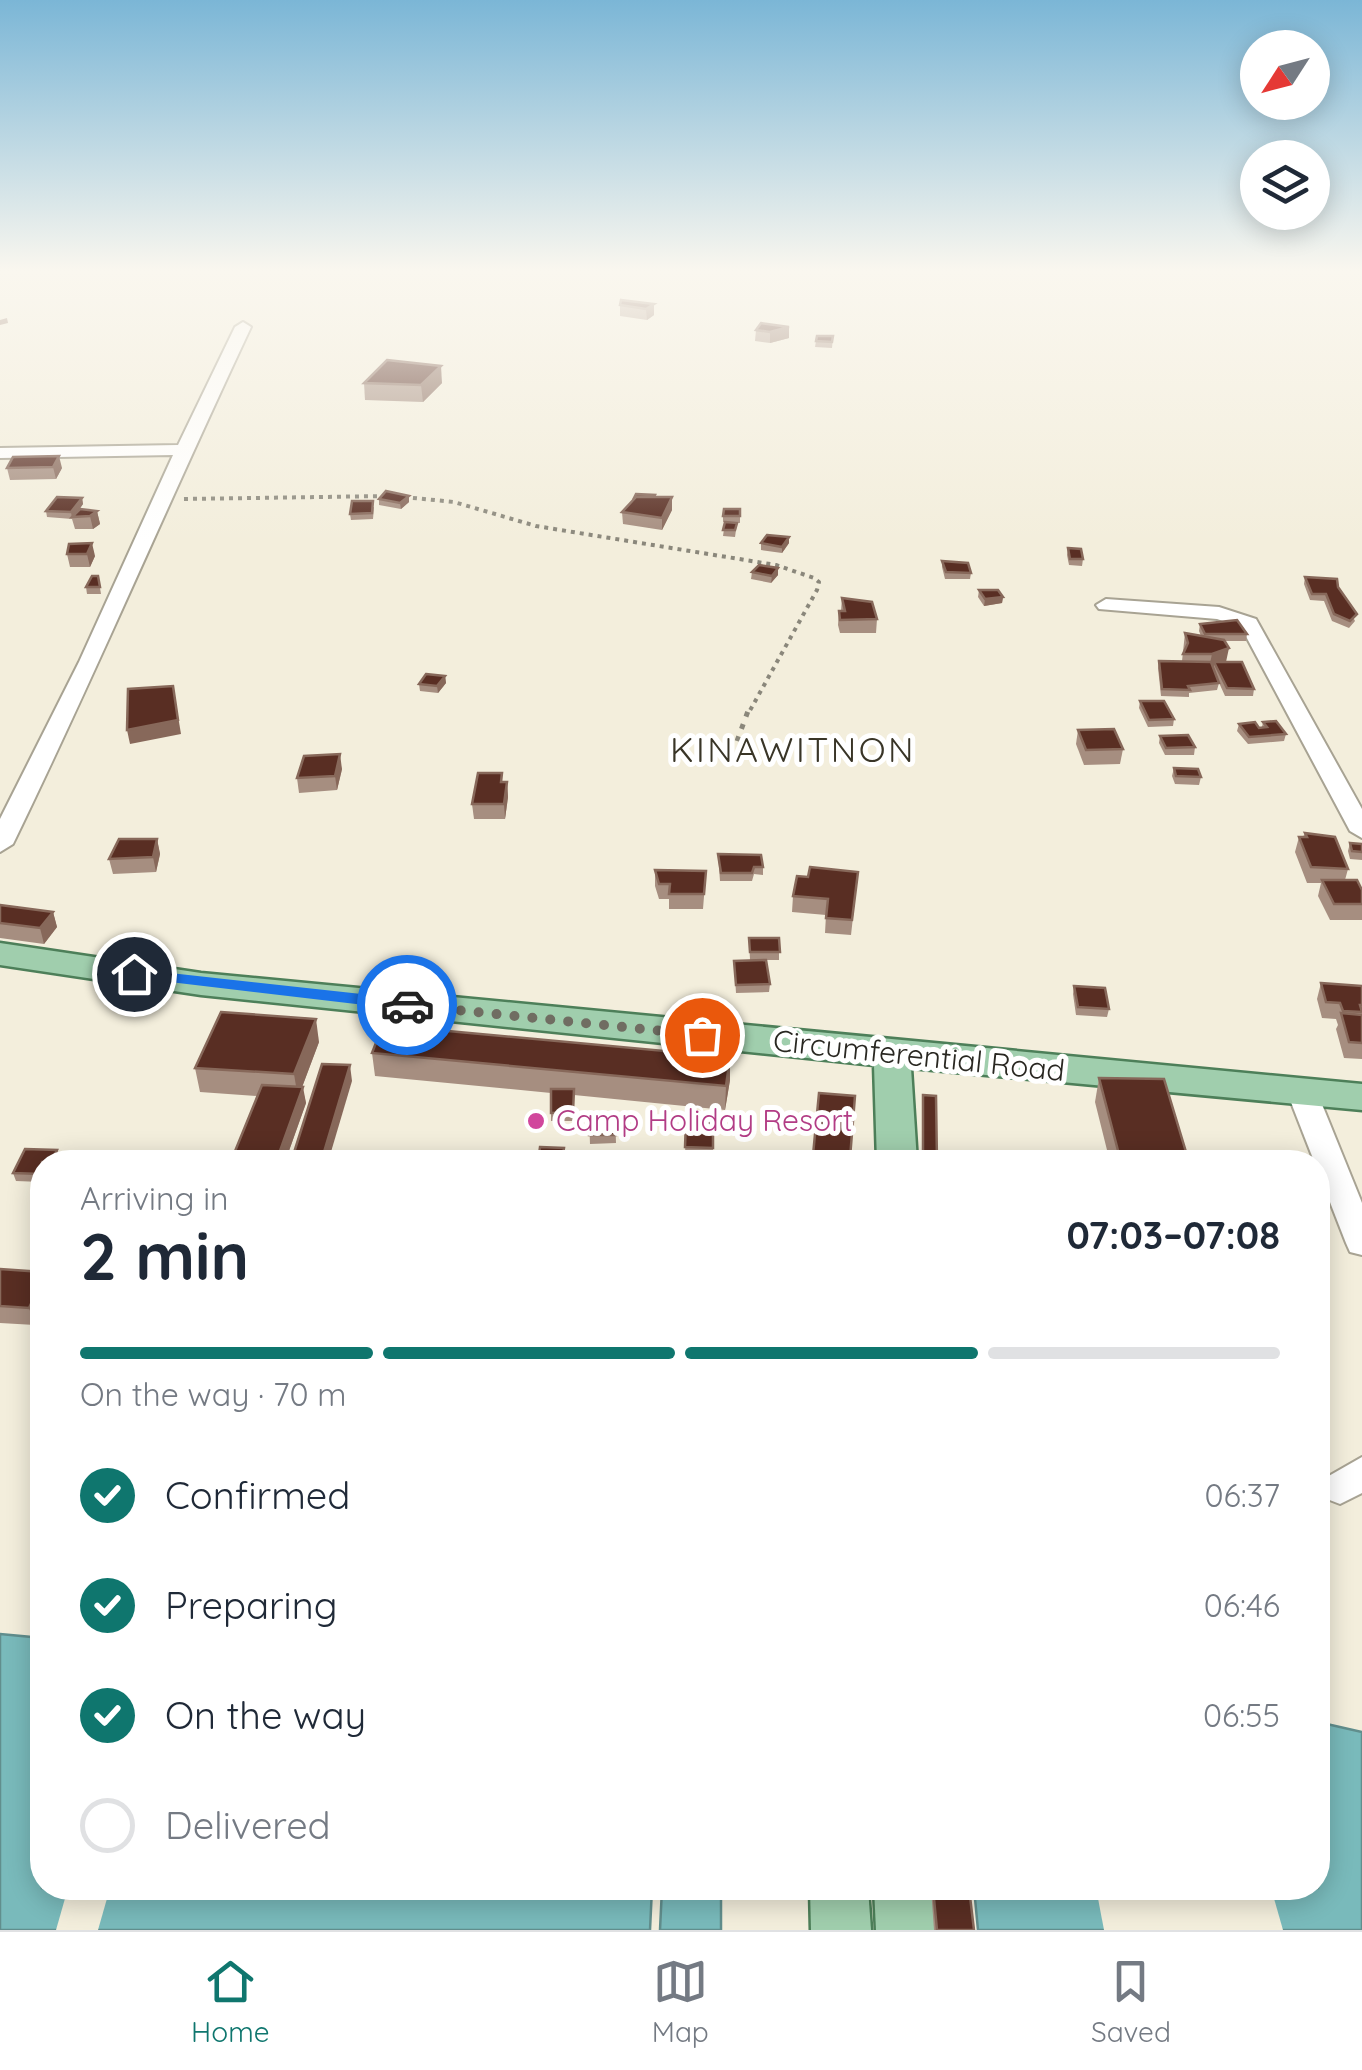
<!DOCTYPE html>
<html lang="en">
<head>
<meta charset="utf-8">
<style>
	body { margin:0; font-family:Quicksand,sans-serif; background:#f6f6f7; color:#1f2937; height:100vh; display:flex; flex-direction:column; font-size:38px; white-space:nowrap }
	* { box-sizing:border-box; margin:0 }
	p { font-size:32px; color:#747a83 }
	.icon { flex:none; width:55px; height:55px; fill:none; stroke:currentColor; stroke-width:2; stroke-linecap:round; stroke-linejoin:round }
	.map { position:relative; flex:1; overflow:hidden }
	.details { position:absolute; left:30px; top:1150px; width:1300px; height:750px; display:flex; flex-direction:column; background:#fff; border-radius:40px; box-shadow:0 5px 25px #0003 }
	.details>* { flex:none }
	.needle { width:65px; rotate:234deg }
	.buttons { position:absolute; left:1240px; top:30px; display:grid; gap:20px }
	.buttons a { display:grid; place-items:center; width:90px; height:90px; border-radius:50%; background:#fff; box-shadow:0 5px 25px #0003; font-size:50px }
	.pin { position:absolute; display:grid; place-items:center; width:85px; height:85px; color:#fff; margin:-42px; border:5px solid #fff; border-radius:50%; box-shadow:0 2px 10px #0007 }
	.courier { position:absolute; display:grid; place-items:center; width:100px; height:100px; margin:-50px; border:8px solid #1a73e8; border-radius:50%; background:#fff; color:#222; box-shadow:0 2px 12px #0007 }
	.headline em { font-style:normal; font-weight:800 }
	.headline div { display:flex; flex-direction:column-reverse }
	.headline { display:flex; align-items:center; justify-content:space-between; height:170px; padding:0 50px }
	h1 { font-size:65px; font-weight:800; line-height:75px }
	.bar { display:grid; grid-template-columns:repeat(4,1fr); gap:15px 10px; align-content:center; height:120px; padding:0 50px }
	.bar i { height:12px; border-radius:8px; background:#e0e1e3 }
	.bar .on { background:#0f766e }
	.bar p { grid-column:span 4 }
	ol { padding:0 50px; list-style:none }
	li { display:flex; align-items:center; gap:30px; height:110px }
	li p { margin-inline-start:auto }
	li .icon { padding:10px; border-radius:50%; background:#0f766e; color:#fff; stroke-width:4 }
	li:last-child { color:#747a83 }
	li i { width:55px; height:55px; border:5px solid #e0e1e3; border-radius:50% }
	.tab-bar { display:flex; justify-content:space-around; align-items:center; height:140px; border-top:2px solid #e0e1e3; background:#fff; font-size:28px; color:#747a83 }
	.tab-bar a { display:grid; justify-items:center; gap:5px }
	.tab-bar .on { color:#0f766e }
	.map>svg:first-child { display:block }
	.water { fill:#79babb; stroke:#618e8d; stroke-width:2.5 }
	.pier { fill:#f3eedc }
	.lines { fill:none; stroke-linecap:round; stroke-linejoin:round }
	.minor-casing { stroke:#a8a393; stroke-width:4 }
	.major-casing { stroke:#4d7f59; stroke-width:5 }
	.path-far1 { stroke:#8a877b; stroke-width:4; stroke-dasharray:4 5; stroke-linecap:butt }
	.path { stroke:#8a877b; stroke-width:5; stroke-dasharray:5 8; stroke-linecap:butt }
	.minor { fill:#fff; fill-rule:evenodd }
	.major { fill:#a0cead; fill-rule:evenodd }
	.wall { fill:#a68e80 }
	.shaded-wall { fill:#87685a }
	.building { fill:#592e23; stroke:#87685a; stroke-width:2.5 }
	.route { fill:#1a73e8 }
	.done { stroke:#706d62; stroke-width:10; stroke-dasharray:0 18 }
	.hotel-dot { fill:#d1479c; stroke:#fff; stroke-width:4 }
	.labels { text-anchor:middle; stroke-width:10; stroke-linejoin:round; paint-order:stroke }
	.street-label { font-size:30px; fill:#292721; stroke:#fff }
	.hotel-label { font-size:30px; fill:#b23c85; stroke:#fff; text-anchor:start }
	.quarter-label { font-size:35px; letter-spacing:2.5px; fill:#393527; stroke:#fff }
</style>
</head>
<body>
<div class="map">
<svg width="1362" height="1930" viewBox="0 0 1362 1930">
	<rect width="100%" height="100%" fill="#f3eedc"/>
	<g class="water">
		<polygon points="0,1634 42,1638 42,1888 652,1888 650,1930 0,1930"/>
		<polygon points="1318,1722 1362,1732 1362,1930 978,1930 974,1888 1318,1888"/>
		<polygon points="662,1888 721,1888 721,1930 660,1930"/>
	</g>
	<g class="pier">
		<polygon points="68,1888 110,1888 98,1930 56,1930"/>
		<polygon points="1096,1888 1271,1888 1283,1930 1104,1930"/>
	</g>
	<g class="lines">
		<g class="minor-casing">
			<g id="minor">
				<path d="M243,322L251,327C170,499 96,673 13,844L0,852V819L79,662L173,455L0,458V448L178,445L235,327Z"/>
				<polygon points="1106,599 1219,607 1256,619 1362,809 1362,838 1350,831 1241,627 1217,619 1099,609 1096,605"/>
				<polygon points="1302,1082 1313,1085 1317,1092 1362,1203 1362,1255 1350,1252 1346,1243 1287,1092 1291,1085"/>
				<polygon points="1362,1457 1362,1493 1340,1504 1327,1499 1321,1488 1327,1477"/>
			</g>
		</g>
		<g class="major-casing">
			<g id="major">
				<polygon points="0,943 201,973 1362,1084 1362,1110 911,1068 917,1162 877,1162 874,1065 201,995 0,965"/>
				<polygon points="810,1888 868,1888 871,1930 811,1930"/>
				<polygon points="874,1888 932,1888 936,1930 876,1930"/>
			</g>
		</g>
		<g class="path-far1">
			<polyline points="404,497 454,502 536,526 776,565 814,578 819,582 817,590 748,714"/>
			<polyline points="184,499 388,496"/>
		</g>
		<polyline class="path" points="737,741 748,711"/>
		<use href="#minor" class="minor"/>
		<use href="#major" class="major"/>
	</g>
	<g class="wall">
		<polygon points="654,304 654,315 647,320 620,316 620,305"/>
		<polygon points="761,323 789,338 770,343 755,341 756,330"/>
		<polygon points="833,336 832,348 815,347 816,341"/>
		<polygon points="364,383 442,383 423,402 365,400"/>
		<polygon points="13,457 62,468 56,479 10,480 7,468"/>
		<polygon points="409,496 409,502 401,509 379,505 379,499"/>
		<polygon points="655,497 672,510 662,530 623,524 622,512"/>
		<polygon points="82,498 83,504 78,511 97,511 100,524 93,529 75,529 72,519 47,517 46,511"/>
		<polygon points="374,507 373,519 351,520 350,514"/>
		<polygon points="740,509 740,523 732,522 737,523 735,537 723,536 725,522 723,522 723,516"/>
		<polygon points="761,543 789,543 782,553 761,550"/>
		<polygon points="69,544 95,556 90,567 70,567 67,554"/>
		<polygon points="1068,548 1083,559 1082,566 1069,565 1067,555"/>
		<polygon points="942,561 971,573 970,579 945,579 942,567"/>
		<polygon points="752,572 778,575 771,583 751,579"/>
		<polygon points="98,576 101,594 87,594 86,587"/>
		<polygon points="1305,577 1338,587 1355,621 1349,628 1332,621 1324,601 1310,600 1304,584"/>
		<polygon points="979,590 1003,597 1002,603 984,606 978,597"/>
		<polygon points="842,598 877,619 876,633 840,633 838,625 839,611 841,611"/>
		<polygon points="1200,624 1247,634 1246,641 1224,641 1226,662 1254,689 1253,696 1225,696 1216,676 1219,683 1217,690 1189,693 1189,697 1161,696 1158,668 1159,661 1182,661 1185,633 1201,636 1199,631"/>
		<polygon points="445,676 446,683 438,693 420,691 419,684"/>
		<polygon points="1140,701 1174,719 1173,726 1148,727 1139,708"/>
		<polygon points="1263,722 1286,734 1284,741 1248,744 1237,731 1239,724 1259,728 1262,727"/>
		<polygon points="1078,730 1123,749 1120,764 1084,765 1076,744"/>
		<polygon points="1160,736 1195,747 1194,755 1165,755 1159,743"/>
		<polygon points="1174,768 1201,777 1199,785 1175,784 1172,776"/>
		<polygon points="342,769 337,790 299,793 297,778"/>
		<polygon points="503,782 507,782 508,797 505,819 474,819 472,804"/>
		<polygon points="1305,833 1348,869 1345,880 1362,890 1362,920 1330,920 1318,896 1321,883 1307,883 1295,852 1299,837 1303,837"/>
		<polygon points="157,839 160,854 156,872 113,874 109,859"/>
		<polygon points="1350,843 1362,844 1362,860 1350,859 1348,851"/>
		<polygon points="718,854 763,867 763,875 754,874 752,881 720,881"/>
		<polygon points="655,870 706,871 703,909 669,909 669,899 659,899 655,886"/>
		<polygon points="858,872 851,935 825,933 826,915 792,912 793,896 808,877"/>
		<polygon points="0,905 53,912 57,927 44,944 0,938"/>
		<polygon points="749,938 779,938 779,960 750,960"/>
		<polygon points="734,961 770,984 769,992 736,993"/>
		<polygon points="1321,983 1362,986 1362,1059 1344,1058 1336,1029 1338,1025 1336,1019 1322,1018 1317,999"/>
		<polygon points="1074,986 1109,1009 1107,1017 1076,1015 1073,994"/>
		<polygon points="319,1042 302,1087 306,1103 285,1162 232,1162 257,1096 200,1092 195,1068"/>
		<polygon points="372,1053 730,1057 730,1080 725,1110 574,1095 574,1121 551,1121 551,1093 375,1076"/>
		<polygon points="1099,1078 1189,1162 1110,1162 1095,1102"/>
		<polygon points="819,1093 855,1096 850,1162 813,1162"/>
		<polygon points="615,1115 616,1143 590,1144 589,1116"/>
		<polygon points="686,1120 713,1121 713,1156 685,1156"/>
		<polygon points="57,1150 59,1159 42,1162 42,1182 16,1181 13,1173"/>
		<polygon points="0,1269 42,1272 35,1325 0,1323"/>
		<polygon points="931,1888 969,1888 974,1930 934,1930"/>
	</g>
	<g class="shaded-wall">
		<polygon points="654,304 654,315 647,320 646,309"/>
		<polygon points="7,318 8,323 0,325 0,320"/>
		<polygon points="789,327 789,338 770,343 770,332"/>
		<polygon points="441,366 442,383 423,402 421,385"/>
		<polygon points="59,456 62,468 56,479 53,467"/>
		<polygon points="409,496 409,502 401,509 400,503"/>
		<polygon points="672,497 672,510 662,530 662,518"/>
		<polygon points="82,498 83,504 74,517 72,517 72,519 71,512"/>
		<polygon points="97,511 100,524 93,529 90,516"/>
		<polygon points="789,537 789,543 782,553 782,547"/>
		<polygon points="92,543 95,556 90,567 87,554"/>
		<polygon points="778,568 778,575 771,583 772,576"/>
		<polygon points="1003,597 1002,603 984,606 985,599"/>
		<polygon points="1229,648 1226,662 1214,662 1214,666 1209,668 1212,654"/>
		<polygon points="445,676 446,683 438,693 437,686"/>
		<polygon points="173,686 181,734 130,744 127,730"/>
		<polygon points="340,754 342,769 337,790 335,776"/>
		<polygon points="507,782 508,797 505,819 504,804"/>
		<polygon points="157,839 160,854 156,872 153,857"/>
		<polygon points="53,912 57,927 44,944 40,928"/>
		<polygon points="316,1019 319,1042 298,1098 294,1074"/>
		<polygon points="730,1057 730,1080 725,1110 726,1086"/>
		<polygon points="350,1065 352,1081 328,1162 321,1162"/>
		<polygon points="303,1087 306,1103 285,1162 276,1162"/>
		<polygon points="57,1150 59,1159 57,1162 51,1162"/>
		<polygon points="42,1280 42,1308 35,1325 29,1308"/>
	</g>
	<g class="building">
		<polygon points="621,300 654,304 646,309 620,305"/>
		<polygon points="761,323 789,327 770,332 756,330"/>
		<polygon points="817,336 833,336 832,342 816,341"/>
		<polygon points="387,360 441,366 421,385 364,383"/>
		<polygon points="59,456 53,467 7,468 13,457"/>
		<polygon points="386,491 409,496 400,503 379,499"/>
		<polygon points="636,494 655,495 654,497 636,497 633,500"/>
		<polygon points="57,497 82,498 71,512 46,511"/>
		<polygon points="636,497 672,497 662,518 622,512"/>
		<polygon points="352,501 373,501 372,513 350,514"/>
		<polygon points="80,509 97,511 90,516 72,517"/>
		<polygon points="724,509 740,509 740,516 723,516"/>
		<polygon points="725,522 737,523 735,530 723,530"/>
		<polygon points="767,535 789,537 782,547 761,543"/>
		<polygon points="92,543 87,554 67,554 69,544"/>
		<polygon points="1068,548 1081,549 1083,559 1070,559"/>
		<polygon points="942,561 968,563 971,573 946,572"/>
		<polygon points="759,565 778,568 772,576 752,572"/>
		<polygon points="92,576 98,576 100,587 86,587"/>
		<polygon points="1305,577 1337,579 1338,587 1357,614 1350,621 1334,614 1326,594 1312,594"/>
		<polygon points="979,590 998,590 1003,597 985,599"/>
		<polygon points="842,598 872,602 877,619 840,620 839,611 845,611"/>
		<polygon points="1237,620 1247,634 1205,634 1200,624"/>
		<polygon points="1185,633 1224,640 1229,648 1212,654 1183,654 1188,643"/>
		<polygon points="1159,661 1211,662 1219,683 1188,686 1190,690 1162,689"/>
		<polygon points="1214,662 1242,662 1254,689 1227,688"/>
		<polygon points="426,674 445,676 437,686 419,684"/>
		<polygon points="173,686 178,720 127,730 128,689"/>
		<polygon points="1140,701 1164,701 1174,719 1149,720"/>
		<polygon points="1276,721 1286,734 1249,737 1239,724 1255,722 1259,728 1267,727 1263,722"/>
		<polygon points="1114,729 1123,749 1086,750 1078,730"/>
		<polygon points="1188,735 1195,747 1166,748 1160,736"/>
		<polygon points="340,754 335,776 297,778 304,756"/>
		<polygon points="1174,768 1198,769 1201,777 1176,776"/>
		<polygon points="478,773 502,773 501,782 507,782 504,804 472,804"/>
		<polygon points="1305,833 1335,837 1348,869 1311,867 1299,837 1307,837"/>
		<polygon points="119,839 157,839 153,857 109,859"/>
		<polygon points="1350,843 1362,844 1362,852 1352,851"/>
		<polygon points="718,854 761,855 763,867 754,867 752,873 721,873"/>
		<polygon points="810,867 858,872 852,920 826,918 828,899 793,896 797,876 808,877"/>
		<polygon points="655,870 706,871 704,894 669,894 670,884 659,884"/>
		<polygon points="1322,880 1357,880 1362,890 1362,904 1334,904"/>
		<polygon points="0,905 53,912 40,928 0,923"/>
		<polygon points="749,938 779,938 780,952 750,952"/>
		<polygon points="766,960 770,984 736,985 734,961"/>
		<polygon points="1321,983 1362,986 1362,1005 1360,1005 1362,1012 1343,1011 1340,1003 1326,1002"/>
		<polygon points="1074,986 1105,988 1109,1009 1078,1007"/>
		<polygon points="221,1012 316,1019 294,1074 195,1068"/>
		<polygon points="1341,1013 1362,1015 1362,1043 1349,1042"/>
		<polygon points="383,1025 730,1057 726,1086 372,1053"/>
		<polygon points="322,1064 350,1065 321,1162 291,1162"/>
		<polygon points="1099,1078 1164,1079 1189,1162 1121,1162"/>
		<polygon points="262,1085 303,1087 276,1162 231,1161"/>
		<polygon points="551,1089 574,1089 573,1112 551,1113"/>
		<polygon points="819,1093 855,1096 850,1158 813,1155"/>
		<polygon points="923,1095 936,1096 937,1162 923,1162"/>
		<polygon points="615,1115 616,1135 589,1135 589,1116"/>
		<polygon points="686,1120 713,1121 713,1148 685,1147"/>
		<polygon points="540,1147 564,1148 562,1162 538,1162"/>
		<polygon points="25,1149 57,1150 51,1162 42,1162 42,1174 13,1173"/>
		<polygon points="634,1152 664,1152 664,1162 633,1162"/>
		<rect x="769" y="1152" width="26" height="10"/>
		<rect x="584" y="1159" width="26" height="3"/>
		<polygon points="0,1269 42,1272 42,1280 29,1308 0,1306"/>
		<polygon points="933,1888 969,1888 974,1930 937,1930"/>
	</g>
	<linearGradient id="sky" x2="0" y2="1"><stop stop-color="#7bb6d6"/><stop offset="0.5" stop-color="#faf7ef"/><stop offset="1" stop-color="#faf7ef" stop-opacity="0"/></linearGradient>
	<rect width="1362" height="542" fill="url(#sky)"/>
	<polygon class="route" points="134,969 407,999 415,1005 407,1010 128,977 126,974"/>
	<g class="lines">
		<polyline class="done" points="407,1005 702,1035"/>
	</g>
	<circle class="hotel-dot" cx="536" cy="1121" r="10"/>
	<g class="labels">
		<g class="street-label">
			<text transform="translate(919 1056) rotate(6)" y="10">Circumferential Road</text>
		</g>
		<g class="hotel-label">
			<text x="556" y="1131">Camp Holiday Resort</text>
		</g>
		<g class="quarter-label">
			<text x="793" y="762">KINAWITNON</text>
		</g>
	</g>
</svg>
<div class="buttons">
<a><svg class="needle" viewBox="-14 -14 28 28"><path d="M0-13l5 13h-10z" fill="#e53935"/><path d="M0 13l5-13h-10z" fill="#747a83"/></svg></a>
<a><svg class="icon" aria-label="layers" viewBox="0 0 24 24"><path d="M12 4l9 5-9 5-9-5zM3 14l9 5 9-5"/></svg></a>
</div>
<div class="pin" style="left:702px;top:1035px;background:#ea580c"><svg class="icon" aria-label="bag" viewBox="0 0 24 24"><path d="M5 8h14l-1 12H6zM9 8a3 3 0 0 1 6 0"/></svg></div>
<div class="pin" style="left:134px;top:974px;background:#1f2937"><svg class="icon" aria-label="home" viewBox="0 0 24 24"><path d="M3 11l9-7 9 7M6 9v11h12V9"/></svg></div>
<div class="courier" style="left:407px;top:1005px"><svg class="icon" aria-label="car" viewBox="0 0 24 24"><path d="M5 17H2v-5l4-1 3-4h7l3 4 3 1v5h-3M9 17h6M6 11h13"/><circle cx="7" cy="17" r="2"/><circle cx="17" cy="17" r="2"/></svg></div>
<section class="details">
<div class="headline"><div><h1>2 min</h1><p>Arriving in</p></div><em>07:03–07:08</em></div>
<div class="bar"><i class="on"></i><i class="on"></i><i class="on"></i><i></i><p>On the way · 70 m</p></div>
<ol>
<li><svg class="icon" aria-label="check" viewBox="0 0 24 24"><path d="M5 12l5 5 9-10"/></svg>Confirmed<p>06:37</p></li>
<li><svg class="icon" aria-label="check" viewBox="0 0 24 24"><path d="M5 12l5 5 9-10"/></svg>Preparing<p>06:46</p></li>
<li><svg class="icon" aria-label="check" viewBox="0 0 24 24"><path d="M5 12l5 5 9-10"/></svg>On the way<p>06:55</p></li>
<li><i></i>Delivered</li>
</ol>
</section>
</div>
<nav class="tab-bar">
<a class="on"><svg class="icon" aria-label="home" viewBox="0 0 24 24"><path d="M3 11l9-7 9 7M6 9v11h12V9"/></svg>Home</a>
<a><svg class="icon" aria-label="map" viewBox="0 0 24 24"><path d="M3 6l6-2 6 2 6-2v14l-6 2-6-2-6 2zM9 4v14M15 6v14"/></svg>Map</a>
<a><svg class="icon" aria-label="saved" viewBox="0 0 24 24"><path d="M7 4h10v16l-5-4-5 4z"/></svg>Saved</a>
</nav>
</body>
</html>
